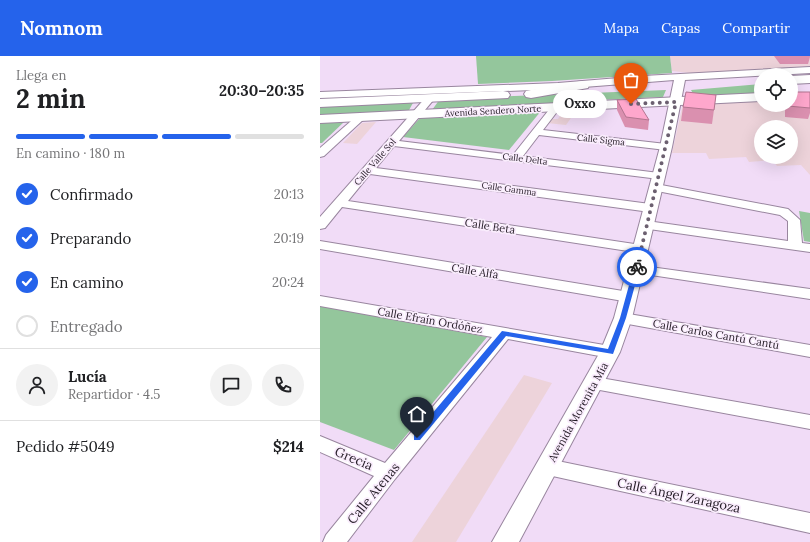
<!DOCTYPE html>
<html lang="es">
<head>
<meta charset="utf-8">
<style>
	body { margin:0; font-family:Lora,serif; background:#f2f2f2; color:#202124; height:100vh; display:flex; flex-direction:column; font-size:15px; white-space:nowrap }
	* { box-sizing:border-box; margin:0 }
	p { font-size:13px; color:#757577 }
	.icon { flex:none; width:22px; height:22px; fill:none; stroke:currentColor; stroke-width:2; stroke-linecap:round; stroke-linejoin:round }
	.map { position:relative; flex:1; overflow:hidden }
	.panel { display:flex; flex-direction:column; background:#fff; width:320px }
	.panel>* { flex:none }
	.controls { position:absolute; left:434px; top:12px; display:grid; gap:8px }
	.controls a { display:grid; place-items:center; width:44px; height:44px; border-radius:50%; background:#fff; box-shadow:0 4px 16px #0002; font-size:20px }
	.pin { position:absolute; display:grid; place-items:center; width:34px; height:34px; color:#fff; margin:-41px -17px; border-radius:50% 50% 50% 0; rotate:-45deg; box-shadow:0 0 4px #0007 }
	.pin .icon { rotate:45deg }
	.courier { position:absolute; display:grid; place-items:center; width:40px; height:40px; margin:-20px; border:3px solid #2563eb; border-radius:50%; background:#fff; color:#222; box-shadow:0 1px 5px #0007 }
	.bubble { position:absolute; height:28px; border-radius:14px; background:#fff; box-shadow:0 4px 16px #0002; font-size:13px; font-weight:700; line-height:28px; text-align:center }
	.headline em { font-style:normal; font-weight:700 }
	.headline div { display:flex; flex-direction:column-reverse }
	.headline { display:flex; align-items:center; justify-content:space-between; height:68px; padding:0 16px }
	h1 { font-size:26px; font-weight:700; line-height:30px }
	.bar { display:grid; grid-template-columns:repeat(4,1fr); gap:6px 4px; align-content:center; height:48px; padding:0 16px }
	.bar i { height:5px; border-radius:3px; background:#e0e0e0 }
	.bar .current { background:#2563eb }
	.bar p { grid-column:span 4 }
	.line { display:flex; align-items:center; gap:10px; padding:0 16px; border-top:1px solid #e0e0e0 }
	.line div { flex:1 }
	.round { display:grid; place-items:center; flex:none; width:42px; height:42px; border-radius:21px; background:#f2f2f2 }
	ol { padding:0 16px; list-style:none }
	li { display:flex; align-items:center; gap:12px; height:44px }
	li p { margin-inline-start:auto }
	li .icon { padding:4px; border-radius:50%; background:#2563eb; color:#fff; stroke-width:4 }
	li:last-child { color:#757577 }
	li i { width:22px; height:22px; border:2px solid #e0e0e0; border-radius:50% }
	header { display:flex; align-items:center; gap:24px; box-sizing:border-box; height:56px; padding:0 20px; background:#2563eb; color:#fff }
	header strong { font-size:19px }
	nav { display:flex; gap:22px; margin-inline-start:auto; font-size:14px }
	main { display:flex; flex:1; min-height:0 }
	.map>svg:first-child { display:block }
	.commercial { fill:#edd3da; fill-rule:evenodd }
	.green { fill:#94c69c }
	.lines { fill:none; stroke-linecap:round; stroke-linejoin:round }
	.minor-casing { stroke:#99869f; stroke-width:2 }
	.tertiary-casing { stroke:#99869f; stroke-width:2 }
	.primary-casing { stroke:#99869f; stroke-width:2 }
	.minor { fill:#fff; fill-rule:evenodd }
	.tertiary { fill:#fff; fill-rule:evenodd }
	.primary { fill:#fff; fill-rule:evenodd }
	.wall { fill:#da90af }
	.building { fill:#fea7cc; stroke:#b2758f }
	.route { fill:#2563eb }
	.done { stroke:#6c6070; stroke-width:4; stroke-dasharray:0 7.2 }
	.labels { text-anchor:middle; stroke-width:3.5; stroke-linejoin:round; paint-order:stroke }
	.far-street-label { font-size:9px; fill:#251d27; stroke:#faedfd }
	.street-label { font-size:11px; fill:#251d27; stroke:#faedfd }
	.near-street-label { font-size:13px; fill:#251d27; stroke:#faedfd }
</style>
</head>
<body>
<header>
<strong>Nomnom</strong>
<nav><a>Mapa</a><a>Capas</a><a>Compartir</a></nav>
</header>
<main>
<section class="panel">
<div class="headline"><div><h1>2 min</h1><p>Llega en</p></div><em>20:30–20:35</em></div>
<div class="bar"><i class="current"></i><i class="current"></i><i class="current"></i><i></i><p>En camino · 180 m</p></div>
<ol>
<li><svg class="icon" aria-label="check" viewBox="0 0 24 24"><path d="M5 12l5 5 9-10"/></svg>Confirmado<p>20:13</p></li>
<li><svg class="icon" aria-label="check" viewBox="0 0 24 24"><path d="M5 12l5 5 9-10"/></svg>Preparando<p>20:19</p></li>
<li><svg class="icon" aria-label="check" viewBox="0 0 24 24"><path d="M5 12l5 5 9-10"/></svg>En camino<p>20:24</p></li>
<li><i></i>Entregado</li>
</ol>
<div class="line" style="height:72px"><a class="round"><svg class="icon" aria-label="person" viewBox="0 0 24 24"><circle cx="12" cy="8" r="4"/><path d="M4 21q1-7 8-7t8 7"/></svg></a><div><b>Lucía</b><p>Repartidor · 4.5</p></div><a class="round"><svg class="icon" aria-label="chat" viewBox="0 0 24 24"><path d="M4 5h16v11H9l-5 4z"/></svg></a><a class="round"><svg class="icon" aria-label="phone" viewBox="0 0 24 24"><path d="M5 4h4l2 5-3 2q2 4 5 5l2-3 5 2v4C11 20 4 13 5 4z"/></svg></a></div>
<div class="line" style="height:52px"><div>Pedido #5049</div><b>$214</b></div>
</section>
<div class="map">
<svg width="490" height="486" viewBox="0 0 490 486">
	<rect width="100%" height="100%" fill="#f1dcf7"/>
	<g class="commercial">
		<polygon points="350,0 490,0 490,11 370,17 352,15"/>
		<path d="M490,41V119L481,109L457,110L452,104L429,106L426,101L389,103L386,97H352L363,47L441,43V49H471ZM441,71H471V101H441Z"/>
		<polygon points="258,52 246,69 227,67 230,63 238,63 245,53"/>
		<polygon points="56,66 37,88 23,87 42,67"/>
		<polygon points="204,319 232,327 136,486 92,486"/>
	</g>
	<g class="green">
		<polygon points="156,0 350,0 352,17 232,25 158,28"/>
		<polygon points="441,28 441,38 375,41 371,34"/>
		<polygon points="346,34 343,41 277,44 244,48 112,54 120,43"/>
		<polygon points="94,45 88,56 0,60 0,50"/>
		<polygon points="221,55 189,94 83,81 100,62"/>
		<polygon points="25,65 2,87 0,87 0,67"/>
		<polygon points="479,155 490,157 490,186 484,185"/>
		<polygon points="0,249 167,281 74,394 0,366"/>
	</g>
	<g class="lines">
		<g class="minor-casing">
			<g id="minor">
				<polygon points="110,39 115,42 79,85 193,99 232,50 235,49 240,52 223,74 346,88 351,91 346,94 219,79 203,100 339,117 345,120 339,123 74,90 56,112 330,148 336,152 330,156 50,118 28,145 321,189 326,190 328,193 326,196 321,197 22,151 5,172 0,173 0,161 107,40"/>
				<polygon points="41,58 46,61 44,63 4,100 0,101 0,92 38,59"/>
				<polygon points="336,128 468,153 480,164 482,187 490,188 490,196 322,172 321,169 327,165 468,185 468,165 460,159 332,134 330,132"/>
				<polygon points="0,185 309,236 314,238 316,241 314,244 309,246 0,193"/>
				<polygon points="316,209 490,233 490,243 311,216 309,213 311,210"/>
				<polygon points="0,240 290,290 296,292 298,296 296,300 290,302 188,283 75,423 27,486 3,486 6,479 54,420 0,396 0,380 65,407 172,281 0,250"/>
				<polygon points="303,257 490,289 490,301 297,266 295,262 297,258"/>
				<polygon points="275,321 490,359 490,373 269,332 266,327 269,322"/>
				<polygon points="228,403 490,457 490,477 228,419 221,417 218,411 221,405"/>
			</g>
		</g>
		<g class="tertiary-casing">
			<polygon id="tertiary" points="490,11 490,17 365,24 352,91 312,262 300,296 199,486 172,486 280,296 294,262 340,91 354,24 238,33 0,42 0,36 238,27 323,20"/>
		</g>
		<g class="primary-casing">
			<g id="primary">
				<polygon points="490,19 490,27 471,28 471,20"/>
				<polygon points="263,25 269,29 268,32 211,42 206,41 204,38 206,35 211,34"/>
				<polygon points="183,35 188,36 190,39 188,42 0,51 0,43"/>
				<polygon points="441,37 441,45 0,67 0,59"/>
			</g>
		</g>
		<use href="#minor" class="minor"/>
		<use href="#tertiary" class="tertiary"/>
		<use href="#primary" class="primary"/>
	</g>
	<g class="wall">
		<polygon points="454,0 490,0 490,1 488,8 460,8"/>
		<polygon points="396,39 392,68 361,65 363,51"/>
		<polygon points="490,39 490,57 488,63 465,61 465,49 471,49"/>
		<polygon points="297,44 329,64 328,74 305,71 297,54"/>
	</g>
	<g class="building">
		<polygon points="366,36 396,39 394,54 363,51"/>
		<polygon points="471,36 490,36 490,52 468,50 468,49 471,49"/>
		<polygon points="316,43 329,64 306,61 297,44"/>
	</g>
	<polygon class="route" points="317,209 320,211 306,262 293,298 186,280 100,384 94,384 94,379 182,275 288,293 300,262 314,211"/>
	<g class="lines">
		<polyline class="done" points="311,48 356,46 317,211"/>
	</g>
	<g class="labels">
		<g class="far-street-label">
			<text transform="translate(173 55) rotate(-3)" y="3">Avenida Sendero Norte</text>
			<text transform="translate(281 84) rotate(6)" y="3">Calle Sigma</text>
			<text transform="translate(205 103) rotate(7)" y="3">Calle Delta</text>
			<text transform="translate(55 106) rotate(-49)" y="3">Calle Valle Sol</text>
			<text transform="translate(189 133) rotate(8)" y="3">Calle Gamma</text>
		</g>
		<g class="street-label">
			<text transform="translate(170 170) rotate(9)" y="4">Calle Beta</text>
			<text transform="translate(155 215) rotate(9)" y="4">Calle Alfa</text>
			<text transform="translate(110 264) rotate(10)" y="4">Calle Efraín Ordóñez</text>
			<text transform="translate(396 278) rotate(10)" y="4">Calle Carlos Cantú Cantú</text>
			<text transform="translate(258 356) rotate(-61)" y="4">Avenida Morenita Mía</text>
		</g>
		<g class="near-street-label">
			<text transform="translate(34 402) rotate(23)" y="5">Grecia</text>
			<text transform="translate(53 437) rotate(-51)" y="5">Calle Atenas</text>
			<text transform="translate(359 439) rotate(12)" y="5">Calle Ángel Zaragoza</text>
		</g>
	</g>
</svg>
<div class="controls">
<a><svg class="icon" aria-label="locate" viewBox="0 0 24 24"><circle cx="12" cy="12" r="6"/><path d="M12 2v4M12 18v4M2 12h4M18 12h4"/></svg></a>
<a><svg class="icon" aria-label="layers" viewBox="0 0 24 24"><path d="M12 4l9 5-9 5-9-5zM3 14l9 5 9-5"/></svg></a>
</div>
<div class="pin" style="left:311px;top:48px;background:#ea580c"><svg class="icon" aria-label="bag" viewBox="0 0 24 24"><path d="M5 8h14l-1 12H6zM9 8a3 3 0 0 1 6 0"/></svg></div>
<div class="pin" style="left:97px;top:382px;background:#1f2937"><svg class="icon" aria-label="home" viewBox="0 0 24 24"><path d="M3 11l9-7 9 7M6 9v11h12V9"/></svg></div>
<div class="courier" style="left:317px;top:211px"><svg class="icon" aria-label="bike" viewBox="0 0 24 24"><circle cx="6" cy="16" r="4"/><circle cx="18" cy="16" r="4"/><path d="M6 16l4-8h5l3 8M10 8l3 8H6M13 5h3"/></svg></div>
<div class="bubble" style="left:233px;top:34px;width:54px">Oxxo</div>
</div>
</main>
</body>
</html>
